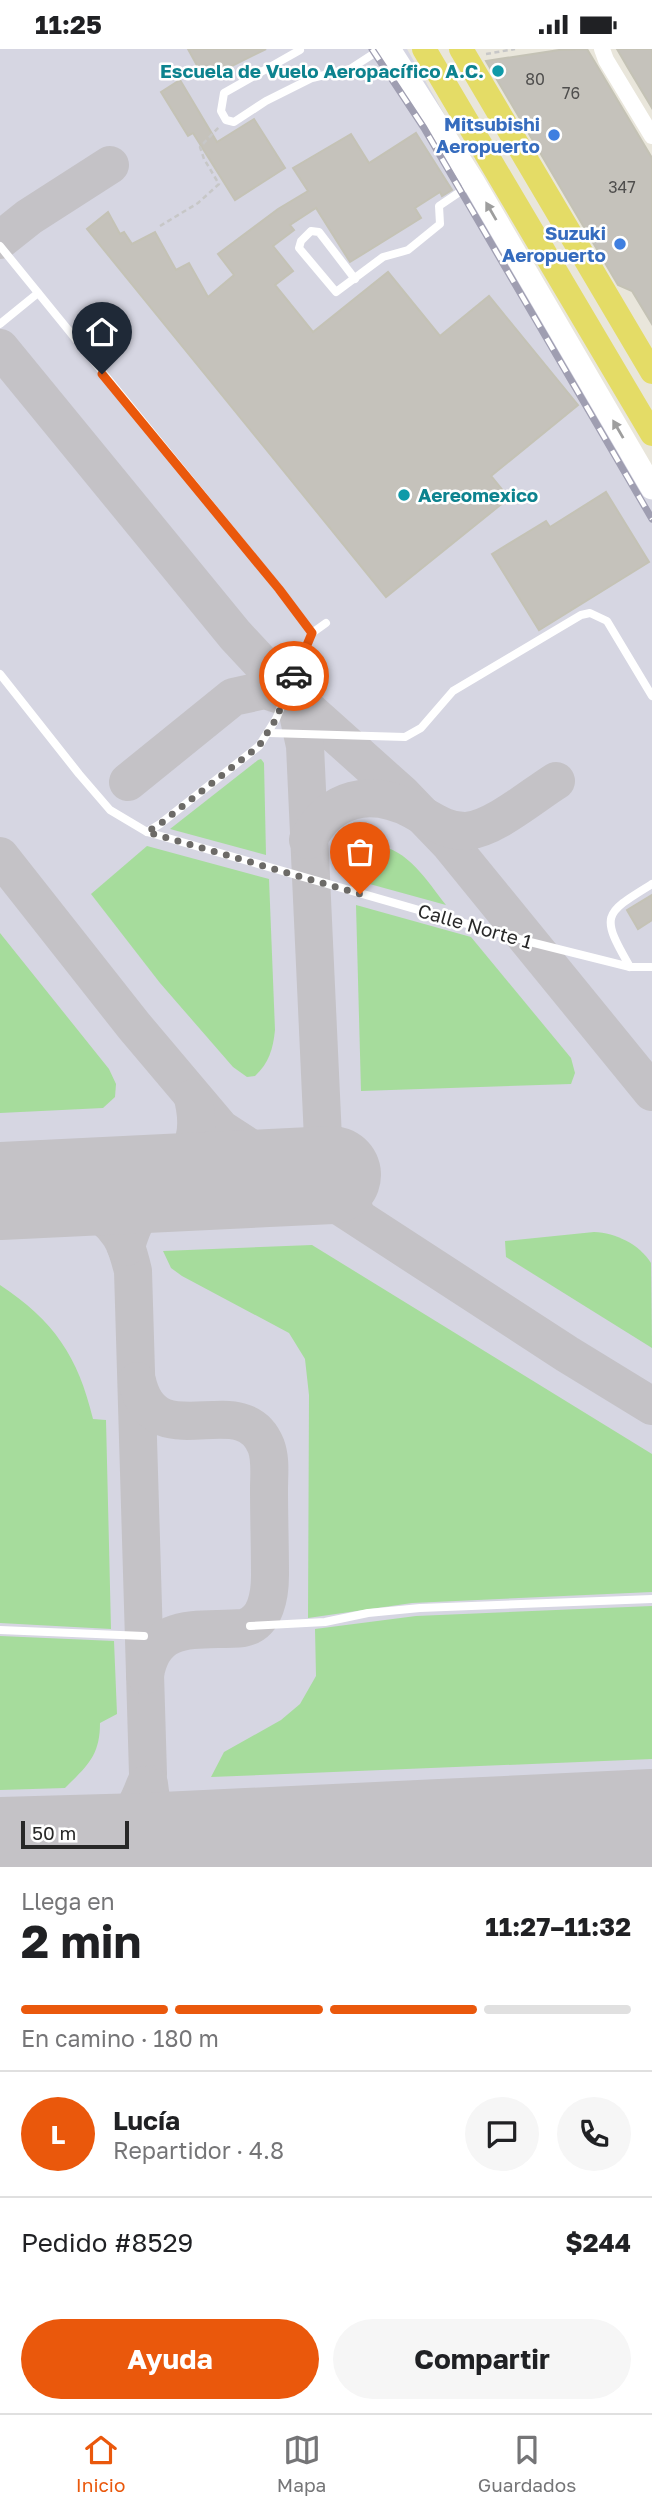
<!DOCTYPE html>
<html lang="es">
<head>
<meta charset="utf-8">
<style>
	body { margin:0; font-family:"Golos Text",sans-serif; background:#f6f6f6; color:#202124; height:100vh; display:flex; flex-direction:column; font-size:26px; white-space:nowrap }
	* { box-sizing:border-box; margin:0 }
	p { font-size:23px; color:#757577 }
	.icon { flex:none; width:38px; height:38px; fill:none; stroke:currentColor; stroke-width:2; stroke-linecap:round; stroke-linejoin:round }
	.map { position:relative; height:1818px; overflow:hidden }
	.panel { display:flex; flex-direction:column; background:#fff; flex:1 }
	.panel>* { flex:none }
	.scale { position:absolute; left:21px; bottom:18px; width:108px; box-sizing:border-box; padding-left:7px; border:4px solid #282828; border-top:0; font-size:19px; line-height:24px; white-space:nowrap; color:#282828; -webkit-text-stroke:5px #fff; paint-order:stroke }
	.pin { position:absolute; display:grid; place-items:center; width:60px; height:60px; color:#fff; margin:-72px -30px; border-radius:50% 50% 50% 0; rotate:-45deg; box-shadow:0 0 7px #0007 }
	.pin .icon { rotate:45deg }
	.courier { position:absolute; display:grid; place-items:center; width:70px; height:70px; margin:-35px; border:5px solid #ea580c; border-radius:50%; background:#fff; color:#222; box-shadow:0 2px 9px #0007 }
	.head em { font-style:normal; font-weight:700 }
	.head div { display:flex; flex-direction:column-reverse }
	.head { display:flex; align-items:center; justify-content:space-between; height:119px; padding:0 21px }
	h1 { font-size:46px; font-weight:700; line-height:52px }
	.bar { display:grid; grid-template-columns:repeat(4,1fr); gap:10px 7px; align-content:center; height:84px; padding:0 21px }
	.bar i { height:9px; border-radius:5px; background:#e0e0e0 }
	.bar .on { background:#ea580c }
	.bar p { grid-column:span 4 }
	.line { display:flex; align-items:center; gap:18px; padding:0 21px; border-top:2px solid #e0e0e0 }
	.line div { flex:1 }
	.round { display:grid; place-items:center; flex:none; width:74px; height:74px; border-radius:37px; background:#f6f6f6 }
	.action { display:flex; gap:14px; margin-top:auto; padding:14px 21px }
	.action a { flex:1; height:80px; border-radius:42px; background:#ea580c; color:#fff; font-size:28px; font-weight:700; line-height:80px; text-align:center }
	.action a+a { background:#f6f6f6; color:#202124 }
	.status { display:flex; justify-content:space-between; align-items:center; height:49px; padding:0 35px; background:#fff; direction:ltr }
	.status svg { height:19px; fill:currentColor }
	.menu { display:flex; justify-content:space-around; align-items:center; height:98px; border-top:2px solid #e0e0e0; background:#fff; font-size:19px; color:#757577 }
	.menu a { display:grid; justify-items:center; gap:4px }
	.menu .on { color:#ea580c }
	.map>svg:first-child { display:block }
	.airport { fill:#d6d6e2 }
	.green { fill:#a6dc9c }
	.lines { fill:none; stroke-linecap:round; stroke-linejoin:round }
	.taxiway { stroke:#c4c2c6; stroke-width:38 }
	.runway { stroke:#c4c2c6; stroke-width:98 }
	.building { fill:#c5c2bb; stroke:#c4c2b5; stroke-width:2 }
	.path { stroke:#c7c7c7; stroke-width:2.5; stroke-dasharray:5 3.5; stroke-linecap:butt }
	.lane { stroke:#fff; stroke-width:8 }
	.street { stroke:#fff; stroke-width:16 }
	.secondary { stroke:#fff; stroke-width:23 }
	.primary { stroke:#e4dc66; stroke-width:24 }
	.rail-casing { stroke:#9f9eb1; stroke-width:7 }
	.rail { stroke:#fff; stroke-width:4.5; stroke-dasharray:13; stroke-linecap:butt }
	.oneway { fill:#9e9e9e }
	.done { stroke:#6c6a67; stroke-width:7; stroke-dasharray:0 12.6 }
	.route { stroke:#ea580c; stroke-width:9 }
	.culture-dot { fill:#0f9aa8; stroke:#fff; stroke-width:2.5 }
	.shop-dot { fill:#3f7fe0; stroke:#fff; stroke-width:2.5 }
	.labels { text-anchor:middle; stroke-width:5; stroke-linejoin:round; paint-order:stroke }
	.number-label { font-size:16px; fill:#4f4e4d }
	.culture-label { font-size:19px; font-weight:bold; fill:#0d838f; stroke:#fff; text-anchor:end }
	.shop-label { font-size:19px; font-weight:bold; fill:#366cbe; stroke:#fff; text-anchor:end }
	.street-label { font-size:19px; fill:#282828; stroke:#fff }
</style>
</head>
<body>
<div class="status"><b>11:25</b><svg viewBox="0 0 49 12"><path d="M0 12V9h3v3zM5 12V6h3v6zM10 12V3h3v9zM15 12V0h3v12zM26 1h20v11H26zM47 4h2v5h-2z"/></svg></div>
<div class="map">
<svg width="652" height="1818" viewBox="0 0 652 1818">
	<rect width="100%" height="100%" fill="#e9e6db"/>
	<polygon class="airport" points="0,0 407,0 507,175 652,423 652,1818 0,1818"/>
	<g class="green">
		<polygon points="261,710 264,714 266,806 170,780 258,711"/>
		<path d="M376,796C408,800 427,832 446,856L355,831C357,811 357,805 376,796Z"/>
		<path d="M147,797L269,830L275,981C273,1000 269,1014 255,1027L247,1028L233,1018L160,934L91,845Z"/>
		<polygon points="356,856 471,888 571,1009 575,1024 571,1035 361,1042"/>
		<polygon points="0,884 109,1020 116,1035 115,1048 103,1059 0,1064"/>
		<path d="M594,1183C616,1184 639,1195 651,1214L652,1299L506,1208L505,1192Z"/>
		<polygon points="312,1196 652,1405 652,1543 412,1554 308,1569 309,1346 305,1310 289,1284 182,1227 171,1219 163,1202"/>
		<path d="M0,1236C54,1272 78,1307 93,1370L106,1371L111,1580L0,1574Z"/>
		<polygon points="652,1557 652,1710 211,1728 224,1703 281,1671 300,1655 316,1627 315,1580 416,1567"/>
		<path d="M0,1587L114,1592L117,1665L100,1674C100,1707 87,1717 65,1739L0,1741Z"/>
	</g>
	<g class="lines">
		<g class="taxiway">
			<polyline points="0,191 29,168 110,116"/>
			<polyline points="0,299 235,586 288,643 402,745 449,794 652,1043"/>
			<path d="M287,645L298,665L305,697L323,1090C327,1117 336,1139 354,1160"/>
			<polyline points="128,733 233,648 265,641 286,648"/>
			<path d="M308,791C330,748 370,739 413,761C430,770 446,783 467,782C495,779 532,747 556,732"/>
			<polyline points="0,807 134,977 221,1080 567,1305 652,1357"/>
			<path d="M126,1136C175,1123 207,1108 193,1049"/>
			<path d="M24,1141C60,1144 99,1154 120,1186C127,1197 130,1210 133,1222L148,1725L144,1784L135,1818"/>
			<path d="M126,1198C132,1176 141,1155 160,1143C186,1125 277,1133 306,1144"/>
			<path d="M137,1332C155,1412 242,1336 266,1397C271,1410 269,1426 269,1440C269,1469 270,1497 270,1526C270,1546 266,1574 243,1579C200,1583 154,1570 145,1626"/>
			<path d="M149,1735C150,1744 151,1753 155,1761C174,1798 243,1787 277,1787"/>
			<path d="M59,1794C109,1788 126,1787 145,1736"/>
		</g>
		<g class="runway">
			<polyline points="0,1142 332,1126"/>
			<polyline points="0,1797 142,1793 652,1769"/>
		</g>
	</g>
	<g class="building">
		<polygon points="188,0 266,0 210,28 204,17 199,20"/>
		<polygon points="587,0 652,109 652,275 632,242 618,236 486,12 559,1"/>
		<polygon points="617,0 652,0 652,59 628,19"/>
		<polygon points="180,31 217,93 254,70 285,119 235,151 193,84 188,87 161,43"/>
		<polygon points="416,84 452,141 442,147 440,143 415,159 421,169 350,213 316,159 290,176 294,181 273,197 293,222 275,236 313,283 388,223 440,287 489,247 578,356 491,427 509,449 386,548 87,180 108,163 120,185 124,183 132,195 155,183 176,221 189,214 208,248 234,226 218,205 278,160 308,142 293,119 351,85 369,114"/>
		<polygon points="606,443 649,513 539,581 492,505 546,472 550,478"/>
		<polygon points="652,846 652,871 638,880 627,861"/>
	</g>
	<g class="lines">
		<g class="path">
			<polyline points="486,5 515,0"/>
			<polyline points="160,177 198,154 219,135 204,110 200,98 219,78"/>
		</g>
		<g class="lane">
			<polyline points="300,1 224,44 221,62 226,71 234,73 266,52 312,29 350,20 381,0"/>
			<polyline points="0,197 279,540 312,584"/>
			<polyline points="355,230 319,183 311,182 301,192 299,199 336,243 383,208 408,201 440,175 439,157 473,134"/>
			<polyline points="0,275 38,244"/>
			<polyline points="0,625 79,725 110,761 147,783 530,893 630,918 652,918"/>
			<polyline points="269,684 405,688 421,679 453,642 581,566 590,564 607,572 652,647"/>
			<polyline points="147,783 160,775 259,697 276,670 312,584 326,574"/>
			<path d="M630,918C600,866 603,865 652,835"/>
			<polyline points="250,1577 325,1573 368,1564 420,1559 652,1550"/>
			<polyline points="0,1581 144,1587"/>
		</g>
		<polyline class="street" points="602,0 606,11 652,87"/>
		<polyline class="secondary" points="389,0 474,134 652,439"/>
		<g class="primary">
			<polyline points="424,0 652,385"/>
			<polyline points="461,0 652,323"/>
		</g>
		<g class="rail-casing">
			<polyline id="rail" points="372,0 424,79 652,470"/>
		</g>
		<use href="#rail" class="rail"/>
	</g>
	<defs><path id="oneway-solid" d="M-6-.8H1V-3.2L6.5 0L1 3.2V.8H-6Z" transform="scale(1.75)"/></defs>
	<g class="oneway">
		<use href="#oneway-solid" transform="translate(491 162) rotate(-120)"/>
		<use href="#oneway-solid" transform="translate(618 380) rotate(-120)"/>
	</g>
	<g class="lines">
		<polyline class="done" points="294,627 276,670 259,697 160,775 147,783 360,845"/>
		<polyline class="route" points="102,325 279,540 312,584 294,627"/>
	</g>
	<g class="culture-dot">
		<circle cx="498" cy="22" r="7"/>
		<circle cx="404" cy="446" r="7"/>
	</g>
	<g class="shop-dot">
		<circle cx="554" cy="86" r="7"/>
		<circle cx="620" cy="195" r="7"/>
	</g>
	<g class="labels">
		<g class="number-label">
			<text x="535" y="36">80</text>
			<text x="571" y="50">76</text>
			<text x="622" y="144">347</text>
		</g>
		<g class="culture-label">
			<text x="484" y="29">Escuela de Vuelo Aeropacífico A.C.</text>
			<text x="418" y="453" text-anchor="start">Aereomexico</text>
		</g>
		<g class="shop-label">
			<text x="540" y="82">Mitsubishi<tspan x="540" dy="22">Aeropuerto</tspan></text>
			<text x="606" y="191">Suzuki<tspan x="606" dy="22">Aeropuerto</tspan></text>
		</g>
		<g class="street-label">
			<text transform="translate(475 877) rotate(16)" y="7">Calle Norte 1</text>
		</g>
	</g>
</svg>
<div class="scale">50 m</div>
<div class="pin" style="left:360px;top:845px;background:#ea580c"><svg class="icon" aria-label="bag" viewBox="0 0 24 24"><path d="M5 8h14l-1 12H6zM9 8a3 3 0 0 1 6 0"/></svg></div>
<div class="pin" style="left:102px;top:325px;background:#1f2937"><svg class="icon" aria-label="home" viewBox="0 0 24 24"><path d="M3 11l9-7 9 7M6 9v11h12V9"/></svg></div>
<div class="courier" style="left:294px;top:627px"><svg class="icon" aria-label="car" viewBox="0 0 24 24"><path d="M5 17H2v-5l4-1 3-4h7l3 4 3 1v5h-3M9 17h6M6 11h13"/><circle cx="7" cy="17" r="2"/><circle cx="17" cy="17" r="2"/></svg></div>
</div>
<section class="panel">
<div class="head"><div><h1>2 min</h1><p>Llega en</p></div><em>11:27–11:32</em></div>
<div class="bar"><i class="on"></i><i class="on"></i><i class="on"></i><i></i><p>En camino · 180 m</p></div>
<div class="line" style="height:126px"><b class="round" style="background:#ea580c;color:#fff">L</b><div><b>Lucía</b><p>Repartidor · 4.8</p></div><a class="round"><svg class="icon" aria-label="chat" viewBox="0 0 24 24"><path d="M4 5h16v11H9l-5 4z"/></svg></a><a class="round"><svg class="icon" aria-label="phone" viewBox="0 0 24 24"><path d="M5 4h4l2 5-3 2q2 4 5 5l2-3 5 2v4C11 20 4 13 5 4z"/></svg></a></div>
<div class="line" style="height:91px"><div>Pedido #8529</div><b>$244</b></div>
<div class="action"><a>Ayuda</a><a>Compartir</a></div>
</section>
<nav class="menu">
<a class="on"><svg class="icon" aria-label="home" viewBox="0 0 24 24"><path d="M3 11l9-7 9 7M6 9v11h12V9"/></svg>Inicio</a>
<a><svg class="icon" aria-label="map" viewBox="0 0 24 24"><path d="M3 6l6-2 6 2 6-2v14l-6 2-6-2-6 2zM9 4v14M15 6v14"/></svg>Mapa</a>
<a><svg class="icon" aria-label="saved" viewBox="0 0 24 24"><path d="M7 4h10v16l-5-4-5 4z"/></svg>Guardados</a>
</nav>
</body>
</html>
